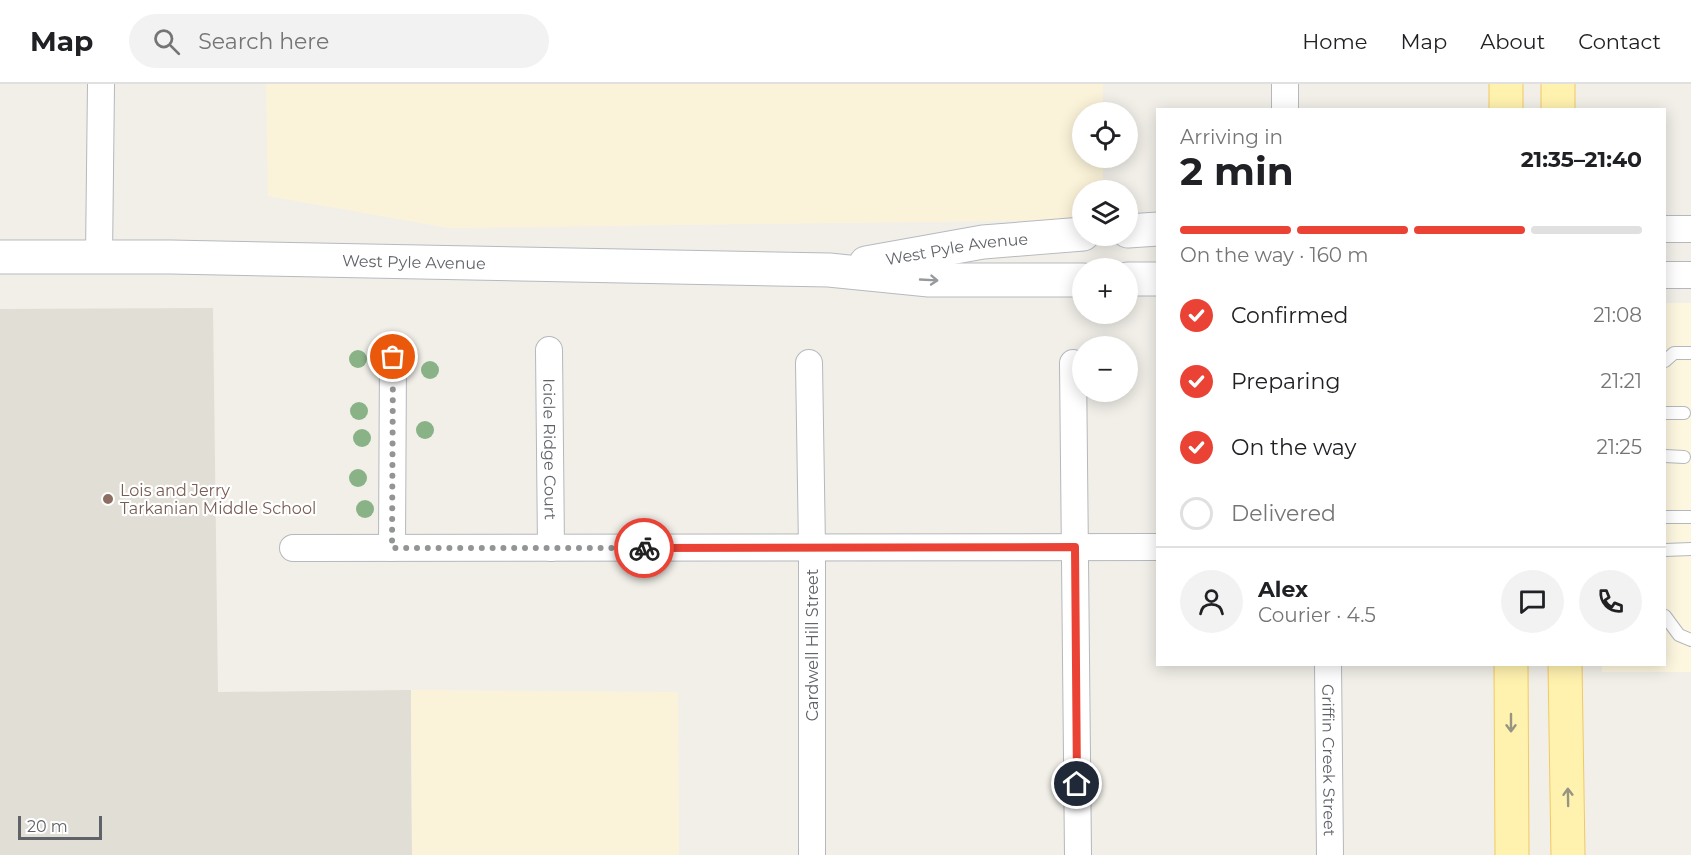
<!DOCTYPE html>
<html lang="en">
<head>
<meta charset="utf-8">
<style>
	body { margin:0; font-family:Montserrat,sans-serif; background:#f2f2f2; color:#202124; height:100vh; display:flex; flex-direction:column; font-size:22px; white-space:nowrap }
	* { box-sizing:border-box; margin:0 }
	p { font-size:20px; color:#757577 }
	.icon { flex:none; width:33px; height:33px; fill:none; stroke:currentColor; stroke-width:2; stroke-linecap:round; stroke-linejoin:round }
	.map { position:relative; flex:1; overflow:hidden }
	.details { position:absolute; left:1156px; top:24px; width:510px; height:558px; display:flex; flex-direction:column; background:#fff; border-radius:0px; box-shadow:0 3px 15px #0003 }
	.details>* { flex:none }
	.tools { position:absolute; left:1072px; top:18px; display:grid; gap:12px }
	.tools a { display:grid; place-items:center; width:66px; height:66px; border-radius:50%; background:#fff; box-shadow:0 3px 15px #0003; font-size:30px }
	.scale { position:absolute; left:18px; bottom:15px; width:84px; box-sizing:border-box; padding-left:6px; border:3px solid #5f6368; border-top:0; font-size:16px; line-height:21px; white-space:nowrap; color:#5f6368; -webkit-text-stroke:4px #fff; paint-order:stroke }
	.pin { position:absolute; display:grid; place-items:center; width:51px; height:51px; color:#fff; margin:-26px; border:3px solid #fff; border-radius:50%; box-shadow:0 2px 6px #0007 }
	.courier { position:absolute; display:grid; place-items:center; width:60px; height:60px; margin:-30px; border:4px solid #ea4335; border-radius:50%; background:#fff; color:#222; box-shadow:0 2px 8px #0007 }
	.headline em { font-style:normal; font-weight:700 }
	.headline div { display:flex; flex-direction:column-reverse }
	.headline { display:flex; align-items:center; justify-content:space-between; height:102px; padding:0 24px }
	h1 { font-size:39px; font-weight:700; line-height:45px }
	.bar { display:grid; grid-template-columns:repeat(4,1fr); gap:9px 6px; align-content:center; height:72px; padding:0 24px }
	.bar i { height:8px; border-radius:4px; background:#e0e0e0 }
	.bar .current { background:#ea4335 }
	.bar p { grid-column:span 4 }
	.line { display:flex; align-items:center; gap:15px; padding:0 24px; border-top:2px solid #e0e0e0 }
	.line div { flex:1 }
	.round { display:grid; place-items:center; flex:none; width:63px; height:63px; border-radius:32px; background:#f2f2f2 }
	ol { padding:0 24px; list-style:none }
	li { display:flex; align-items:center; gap:18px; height:66px }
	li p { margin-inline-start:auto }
	li .icon { padding:6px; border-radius:50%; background:#ea4335; color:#fff; stroke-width:4 }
	li:last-child { color:#757577 }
	li i { width:33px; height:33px; border:3px solid #e0e0e0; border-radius:50% }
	header { display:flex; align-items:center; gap:36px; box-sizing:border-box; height:84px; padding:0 30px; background:#fff; border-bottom:2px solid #e0e0e0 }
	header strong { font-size:28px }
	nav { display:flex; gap:33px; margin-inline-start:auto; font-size:21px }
	.search { width:420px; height:54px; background:#f2f2f2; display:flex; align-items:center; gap:15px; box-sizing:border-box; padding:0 21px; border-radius:33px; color:#757577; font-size:22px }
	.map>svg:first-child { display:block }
	.commercial { fill:#fef7e0 }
	.education { fill:#e1ded6 }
	.sand { fill:#fbf3d9 }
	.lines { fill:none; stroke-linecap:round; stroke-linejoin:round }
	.lane-casing { stroke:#b5b8bc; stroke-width:14 }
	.street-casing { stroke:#b5b8bc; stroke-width:28 }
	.secondary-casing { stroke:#b6babf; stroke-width:35 }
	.primary-casing { stroke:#f2c960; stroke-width:35 }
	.lane { stroke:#fff; stroke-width:12 }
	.street { stroke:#fff; stroke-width:26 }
	.secondary { stroke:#fff; stroke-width:33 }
	.primary { stroke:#fff2af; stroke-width:33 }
	.tree { fill:#89b387 }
	.oneway { stroke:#979a9d }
	.oneway2 { stroke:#979581 }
	.done { stroke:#929495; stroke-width:6; stroke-dasharray:0 10.8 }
	.route { stroke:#ea4335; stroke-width:8 }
	.education-dot { fill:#8d6e63; stroke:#fff; stroke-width:2 }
	.labels { text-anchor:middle; stroke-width:4.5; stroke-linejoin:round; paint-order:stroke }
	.street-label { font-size:16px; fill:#5f6368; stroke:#fff }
	.education-label { font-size:16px; fill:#785e54; stroke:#fff; text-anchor:start }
</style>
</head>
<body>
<header>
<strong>Map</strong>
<div class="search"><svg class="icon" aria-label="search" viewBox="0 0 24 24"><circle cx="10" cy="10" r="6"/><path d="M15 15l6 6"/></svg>Search here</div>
<nav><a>Home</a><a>Map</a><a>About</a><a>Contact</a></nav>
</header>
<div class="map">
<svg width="1691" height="771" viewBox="0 0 1691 771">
	<rect width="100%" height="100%" fill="#f1efe8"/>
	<polygon class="commercial" points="1665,219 1691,219 1691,588 1602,588 1602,581 1665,580"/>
	<polygon class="education" points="213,224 218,608 411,606 412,771 0,771 0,225"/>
	<g class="sand">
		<polygon points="266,0 1103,0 1103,28 1083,28 1083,74 1103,74 1103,106 1083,106 1083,136 449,144 268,112"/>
		<polygon points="411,606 678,608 679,771 412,771"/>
	</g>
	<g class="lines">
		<g class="lane-casing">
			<g id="lane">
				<polyline points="1665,277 1674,269 1691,269"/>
				<polyline points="1665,329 1684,329"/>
				<polyline points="1665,372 1684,373"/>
				<polyline points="1665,433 1691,433"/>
				<polyline points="1665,466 1691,465"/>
				<polyline points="1665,532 1679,551 1691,556"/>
			</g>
		</g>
		<g class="street-casing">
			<g id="street">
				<polyline points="1285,0 1285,26"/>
				<polyline points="1665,145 1691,145"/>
				<polyline points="99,173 101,0"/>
				<polyline points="1665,191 1691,191"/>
				<path id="s1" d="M549,266L551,464"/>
				<polyline points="809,279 812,463 812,771"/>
				<polyline points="1073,279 1078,771"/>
				<polyline points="293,464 1158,463"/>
				<polyline points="392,464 393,273"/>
				<path id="s2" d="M1328,580L1330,771"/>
			</g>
		</g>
		<g class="secondary-casing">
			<g id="secondary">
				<polyline points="1128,147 1158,145"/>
				<path id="s3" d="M0,173H171L829,186L929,196H1083"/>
				<path id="s4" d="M866,179L983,158L1083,150"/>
				<polyline points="1128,195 1158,195"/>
			</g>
		</g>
		<g class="primary-casing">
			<g id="primary">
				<polyline points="1506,0 1506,26"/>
				<polyline points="1558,0 1558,26"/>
				<polyline points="1511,580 1512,771"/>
				<polyline points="1565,580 1568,771"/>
			</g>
		</g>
		<use href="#lane" class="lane"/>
		<use href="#street" class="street"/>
		<use href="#secondary" class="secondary"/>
		<use href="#primary" class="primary"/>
	</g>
	<g class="tree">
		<circle cx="358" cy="275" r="9"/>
		<circle cx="430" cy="286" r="9"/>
		<circle cx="359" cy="327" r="9"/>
		<circle cx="425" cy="346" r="9"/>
		<circle cx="362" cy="354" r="9"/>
		<circle cx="358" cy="394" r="9"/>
		<circle cx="365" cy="425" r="9"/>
	</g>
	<defs><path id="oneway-shaft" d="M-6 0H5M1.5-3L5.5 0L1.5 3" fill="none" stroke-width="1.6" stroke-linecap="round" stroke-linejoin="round" transform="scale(1.5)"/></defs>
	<use class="oneway" href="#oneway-shaft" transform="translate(929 196) rotate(3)"/>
	<g class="oneway2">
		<use href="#oneway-shaft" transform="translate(1511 639) rotate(90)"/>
		<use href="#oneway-shaft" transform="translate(1568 713) rotate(-91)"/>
	</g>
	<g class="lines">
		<polyline class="done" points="393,273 392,464 644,464"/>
		<polyline class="route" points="644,464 1075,463 1077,700"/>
	</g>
	<circle class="education-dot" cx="108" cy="415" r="6"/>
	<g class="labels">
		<g class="street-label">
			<text dy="6" stroke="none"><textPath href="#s4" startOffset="92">West Pyle Avenue</textPath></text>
			<text dy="6" stroke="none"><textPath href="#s3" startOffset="414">West Pyle Avenue</textPath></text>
			<text dy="6" stroke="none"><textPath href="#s1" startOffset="99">Icicle Ridge Court</textPath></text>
			<text transform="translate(812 561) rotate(-90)" y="6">Cardwell Hill Street</text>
			<text dy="6" stroke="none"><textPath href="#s2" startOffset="96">Griffin Creek Street</textPath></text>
		</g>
		<g class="education-label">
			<text x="120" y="412">Lois and Jerry<tspan x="120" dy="18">Tarkanian Middle School</tspan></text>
		</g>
	</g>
</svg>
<div class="tools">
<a><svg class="icon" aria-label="locate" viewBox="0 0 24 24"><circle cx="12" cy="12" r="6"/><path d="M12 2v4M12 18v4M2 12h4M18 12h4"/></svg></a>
<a><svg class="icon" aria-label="layers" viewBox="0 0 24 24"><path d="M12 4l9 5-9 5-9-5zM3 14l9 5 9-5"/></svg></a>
<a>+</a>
<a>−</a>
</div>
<div class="scale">20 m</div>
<div class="pin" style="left:393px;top:273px;background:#ea580c"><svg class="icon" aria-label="bag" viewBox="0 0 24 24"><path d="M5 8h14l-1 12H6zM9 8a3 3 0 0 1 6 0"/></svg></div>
<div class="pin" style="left:1077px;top:700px;background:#1f2937"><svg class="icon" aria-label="home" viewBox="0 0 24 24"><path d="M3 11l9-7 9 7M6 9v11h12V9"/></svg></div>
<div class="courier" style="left:644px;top:464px"><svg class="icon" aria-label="bike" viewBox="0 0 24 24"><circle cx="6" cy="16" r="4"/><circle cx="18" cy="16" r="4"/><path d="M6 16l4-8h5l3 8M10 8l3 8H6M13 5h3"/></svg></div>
<section class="details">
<div class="headline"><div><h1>2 min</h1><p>Arriving in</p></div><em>21:35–21:40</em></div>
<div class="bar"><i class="current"></i><i class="current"></i><i class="current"></i><i></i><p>On the way · 160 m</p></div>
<ol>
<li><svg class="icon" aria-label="check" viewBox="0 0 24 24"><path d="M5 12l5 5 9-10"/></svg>Confirmed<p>21:08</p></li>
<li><svg class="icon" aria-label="check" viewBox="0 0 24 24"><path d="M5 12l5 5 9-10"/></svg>Preparing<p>21:21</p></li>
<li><svg class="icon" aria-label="check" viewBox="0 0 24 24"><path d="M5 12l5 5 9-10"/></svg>On the way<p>21:25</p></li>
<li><i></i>Delivered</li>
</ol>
<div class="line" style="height:108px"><a class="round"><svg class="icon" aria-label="person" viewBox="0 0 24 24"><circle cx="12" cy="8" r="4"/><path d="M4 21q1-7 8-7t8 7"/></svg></a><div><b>Alex</b><p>Courier · 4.5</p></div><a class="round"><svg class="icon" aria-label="chat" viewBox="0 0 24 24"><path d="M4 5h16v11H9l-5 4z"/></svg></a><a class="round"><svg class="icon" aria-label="phone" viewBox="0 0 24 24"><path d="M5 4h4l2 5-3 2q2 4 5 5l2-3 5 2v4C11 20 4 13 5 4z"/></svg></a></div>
</section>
</div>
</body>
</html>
